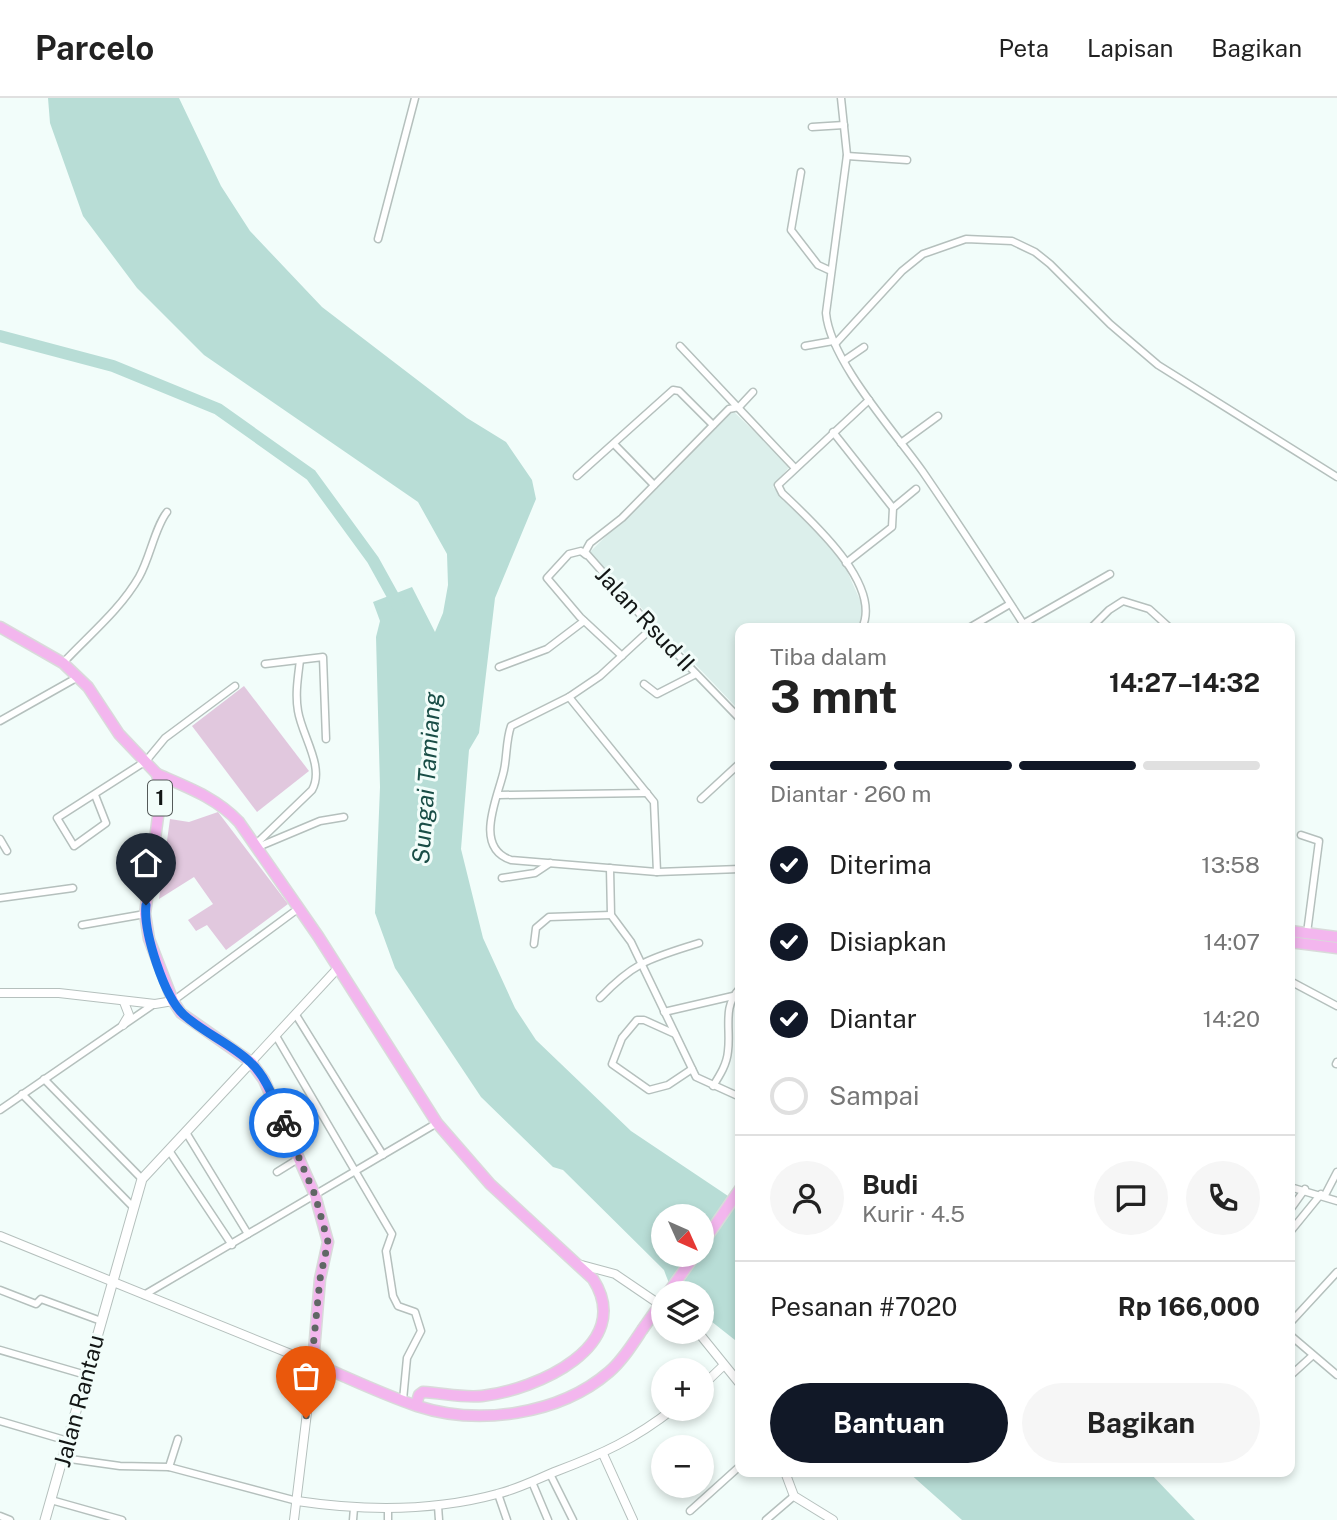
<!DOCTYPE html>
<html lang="id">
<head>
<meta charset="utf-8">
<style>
	body { margin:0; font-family:"Public Sans",sans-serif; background:#f6f6f6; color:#222; height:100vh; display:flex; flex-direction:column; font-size:26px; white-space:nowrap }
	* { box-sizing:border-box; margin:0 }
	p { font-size:23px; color:#767676 }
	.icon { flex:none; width:38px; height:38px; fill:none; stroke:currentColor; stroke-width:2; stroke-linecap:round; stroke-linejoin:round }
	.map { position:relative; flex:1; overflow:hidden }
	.panel { position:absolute; left:735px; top:525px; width:560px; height:854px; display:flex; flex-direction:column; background:#fff; border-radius:14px; box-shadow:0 4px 10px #0003 }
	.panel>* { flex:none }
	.needle { width:46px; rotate:135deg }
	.tools { position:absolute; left:651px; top:1106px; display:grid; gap:14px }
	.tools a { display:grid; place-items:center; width:63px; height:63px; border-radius:50%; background:#fff; box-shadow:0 4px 10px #0003; font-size:35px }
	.pin { position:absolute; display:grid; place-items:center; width:60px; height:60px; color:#fff; margin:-72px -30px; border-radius:50% 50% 50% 0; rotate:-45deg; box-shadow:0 0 7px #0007 }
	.pin .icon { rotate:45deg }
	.courier { position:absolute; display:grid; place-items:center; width:70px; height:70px; margin:-35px; border:5px solid #1a73e8; border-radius:50%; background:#fff; color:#222; box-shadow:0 2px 9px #0007 }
	.head em { font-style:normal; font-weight:700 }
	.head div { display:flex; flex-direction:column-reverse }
	.head { display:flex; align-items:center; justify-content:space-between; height:119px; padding:0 35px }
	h1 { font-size:46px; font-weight:700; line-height:52px }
	.bar { display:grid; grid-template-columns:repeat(4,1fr); gap:10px 7px; align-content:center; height:84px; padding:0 35px }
	.bar i { height:9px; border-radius:5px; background:#e0e0e0 }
	.bar .on { background:#111827 }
	.bar p { grid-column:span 4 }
	.line { display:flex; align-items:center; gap:18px; padding:0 35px; border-top:2px solid #e0e0e0 }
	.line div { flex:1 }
	.round { display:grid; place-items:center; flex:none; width:74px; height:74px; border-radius:37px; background:#f6f6f6 }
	ol { padding:0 35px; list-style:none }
	li { display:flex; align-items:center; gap:21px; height:77px }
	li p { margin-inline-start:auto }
	li .icon { padding:7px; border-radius:50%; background:#111827; color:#fff; stroke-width:4 }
	li:last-child { color:#767676 }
	li i { width:38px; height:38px; border:4px solid #e0e0e0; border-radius:50% }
	.primary-button { display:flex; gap:14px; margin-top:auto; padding:14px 35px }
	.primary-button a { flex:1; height:80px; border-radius:42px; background:#111827; color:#fff; font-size:28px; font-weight:700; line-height:80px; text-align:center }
	.primary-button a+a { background:#f6f6f6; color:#222 }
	header { display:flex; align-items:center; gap:42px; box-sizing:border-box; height:98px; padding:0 35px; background:#fff; border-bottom:2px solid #e0e0e0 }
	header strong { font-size:33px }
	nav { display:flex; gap:38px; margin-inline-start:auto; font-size:24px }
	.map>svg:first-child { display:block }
	.built { fill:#dcefeb }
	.green { fill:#e1c8de }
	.water { fill:#b8ddd6; fill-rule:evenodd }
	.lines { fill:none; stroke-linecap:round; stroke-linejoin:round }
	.river { stroke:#b8ddd6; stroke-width:12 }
	.minor-casing { stroke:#b5c0bd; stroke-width:9 }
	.tertiary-casing { stroke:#b5c0bd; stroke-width:10 }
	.secondary-casing { stroke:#b5c0bd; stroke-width:11 }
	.trunk-casing { stroke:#d9dada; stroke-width:13 }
	.minor { stroke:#fff; stroke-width:6 }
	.tertiary { stroke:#fff; stroke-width:8 }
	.secondary { stroke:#fff; stroke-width:9 }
	.trunk { stroke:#f3b6ee; stroke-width:10 }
	.trunk-bridge-casing { stroke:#d9dada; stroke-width:13; stroke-linecap:butt }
	.trunk-bridge { stroke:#f3b6ee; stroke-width:10 }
	.done { stroke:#606765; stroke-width:7; stroke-dasharray:0 12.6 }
	.route { stroke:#1a73e8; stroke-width:9 }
	.labels { text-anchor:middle; stroke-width:6; stroke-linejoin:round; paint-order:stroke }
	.shield { fill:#f2fdfa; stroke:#555b5a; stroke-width:2 }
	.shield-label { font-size:21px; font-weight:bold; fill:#121615 }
	.street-label { font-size:23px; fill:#121615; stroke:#f2fdfa }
	.water-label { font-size:24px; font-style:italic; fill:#194d46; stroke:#f2fdfa }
</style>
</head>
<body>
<header>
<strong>Parcelo</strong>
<nav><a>Peta</a><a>Lapisan</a><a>Bagikan</a></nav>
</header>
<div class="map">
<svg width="1337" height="1422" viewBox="0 0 1337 1422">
	<rect width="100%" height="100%" fill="#f2fdfa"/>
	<polygon class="built" points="732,312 790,368 773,389 839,455 864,511 862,525 856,530 740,530 740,607 737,610 589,455"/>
	<g class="green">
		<polygon points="244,588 309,673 257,714 192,628"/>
		<polygon points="218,714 288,806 226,852 207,827 196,833 188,822 213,806 194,779 159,801 170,721 189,724"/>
	</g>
	<g class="water">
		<path d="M48,0H179L221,88L250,133L322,209L467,320L506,344L532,382L536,401L495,500L479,635L469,652L461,751L483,840L515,910L536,942L631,1033L740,1106V1246L702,1216V1195C676,1195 673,1198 664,1172L563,1072L553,1069L481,999L395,870L375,815L380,689L376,539L380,523L373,504L412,489L435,534L443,515L448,487L447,456L418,404L204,257L137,190L83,118L50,25ZM663,1118H702V1157H663Z"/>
		<polygon points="908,1374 1149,1374 1195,1422 962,1422"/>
	</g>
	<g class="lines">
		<polyline class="river" points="0,238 113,268 218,311 311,377 373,462 399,509"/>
		<g class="minor-casing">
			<g id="minor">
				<path d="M841,0L847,57L826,215C830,263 895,334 923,374C958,425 992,477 1026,530"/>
				<polyline points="812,29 844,27"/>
				<polyline points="847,58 907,62"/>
				<polyline points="801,74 791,132 818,167 831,173"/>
				<polyline points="378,141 415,0"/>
				<polyline points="835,246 902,173 923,156 966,141 1012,143 1035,154 1050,166 1110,226 1158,267 1337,379"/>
				<polyline points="680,248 794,369"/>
				<polyline points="805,248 833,243"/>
				<polyline points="845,262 864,249"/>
				<polyline points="739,309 729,311 622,420 590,445 585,454 652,530 740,621"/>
				<polyline points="739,309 753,294"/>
				<polyline points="833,334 893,410"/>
				<polyline points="901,345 938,318"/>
				<polyline points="614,346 654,387"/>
				<polyline points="577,378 673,292 679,293 713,327"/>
				<polyline points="586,457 581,453 569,456 547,480 580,519 622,558"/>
				<polyline points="846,465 892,429 893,410 916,391"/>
				<polyline points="1023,526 1110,476"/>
				<path d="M652,530L600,578L569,599L511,628C506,642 507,658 504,672C499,697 472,749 511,762L657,774L740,771"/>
				<path d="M862,530C883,486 810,422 782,395L778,387L869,302"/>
				<polyline points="969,530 1010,506"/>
				<polyline points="1091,530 1109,512 1123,503 1149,511 1170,530"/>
				<path d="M63,565C89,537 120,512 139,479C150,460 155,429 167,414"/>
				<polyline points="265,566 323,559 326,641"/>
				<polyline points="499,569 547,551 584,523"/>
				<polyline points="644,586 657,596 696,576"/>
				<polyline points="569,599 654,704 657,774"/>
				<polyline points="0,623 78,579"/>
				<polyline points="95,697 106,725 74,748 57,720 146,663 165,640 235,588"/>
				<polyline points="499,697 647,695"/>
				<polyline points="701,701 740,665"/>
				<polyline points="1301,737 1319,743 1307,835"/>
				<polyline points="0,741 7,753"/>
				<path d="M256,746L312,692C325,669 302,638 298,613C295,596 298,579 300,562"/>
				<polyline points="258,749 320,723 344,719"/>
				<polyline points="610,770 611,817 631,844 696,979 740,999"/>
				<polyline points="502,780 535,775 550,765"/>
				<polyline points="0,800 73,790"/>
				<polyline points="82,827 145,816"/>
				<polyline points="534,846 536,830 549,819 611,817"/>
				<polyline points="1290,883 1337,908"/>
				<path d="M600,900C635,863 652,860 699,845"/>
				<polyline points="173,903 299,810"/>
				<polyline points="664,914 733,898"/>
				<polyline points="296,917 383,1057"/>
				<polyline points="675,936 644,922 637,922 622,940 612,966 649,992 668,987 692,971"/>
				<polyline points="276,938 392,1136 386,1153 393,1198 398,1208 415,1214 421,1233 407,1260 403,1302"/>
				<polyline points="1336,966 1337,964"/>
				<polyline points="44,981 142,1081"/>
				<path d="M713,988C720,977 727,966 728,953C731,930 722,909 740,890"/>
				<polyline points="22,996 134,1110"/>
				<polyline points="0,1012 154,906"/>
				<polyline points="187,1036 248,1136"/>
				<polyline points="170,1054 232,1147"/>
				<polyline points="277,1074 298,1061"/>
				<polyline points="1290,1089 1337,1103"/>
				<polyline points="1325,1097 1337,1074"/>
				<polyline points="1290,1112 1305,1091"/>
				<polyline points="1290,1134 1321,1096"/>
				<polyline points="0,1192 36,1206 41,1201 101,1223"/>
				<polyline points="144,1197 437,1025"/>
				<polyline points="1290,1225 1337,1174"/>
				<polyline points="1290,1237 1337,1277"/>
				<polyline points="0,1252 86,1277"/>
				<polyline points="1290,1278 1312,1258"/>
				<polyline points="0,1323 68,1343"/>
				<polyline points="63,1360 120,1368 169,1369 297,1403"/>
				<polyline points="169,1369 178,1341"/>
				<polyline points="550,1376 573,1422"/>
				<polyline points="532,1384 548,1422"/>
				<polyline points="498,1396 507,1422"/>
				<polyline points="51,1402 122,1422"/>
				<polyline points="438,1408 439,1422"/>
				<polyline points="388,1411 388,1422"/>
				<polyline points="690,1413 740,1368"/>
				<polyline points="0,1418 10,1422"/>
				<polyline points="353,1422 354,1410"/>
				<polyline points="766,1422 794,1398"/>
			</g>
		</g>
		<g class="tertiary-casing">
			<g id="tertiary">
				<polyline points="0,895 59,895 155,906 173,903"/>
				<polyline points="123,927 129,917 124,904"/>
				<polyline points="251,964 338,870"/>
				<polyline points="0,1138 313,1265 294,1422"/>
				<polyline points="578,1166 615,1176 662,1208"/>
				<polyline points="698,1234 740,1286"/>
				<polyline points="702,1288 723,1268"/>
				<polyline points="603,1356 633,1422"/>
				<polyline points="785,1374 794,1398 833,1422"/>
				<path d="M297,1403C364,1413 431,1414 497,1396C518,1391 537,1381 557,1373C602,1356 635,1341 673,1311"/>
			</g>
		</g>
		<g class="secondary-casing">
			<polyline id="secondary" points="45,1422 142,1081 251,964"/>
		</g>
		<g class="trunk-casing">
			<g id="trunk">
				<path d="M0,529L63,565L88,589L119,636L157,676L161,696L145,816L149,841L173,903L181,915L251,964L264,982L315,1097L328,1144L320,1181L313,1265C347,1279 381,1296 417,1308C478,1328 559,1317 609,1274C622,1263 632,1247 642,1232"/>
				<path d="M157,676C187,689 217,700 239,724L318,838L437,1025L490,1086L593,1181C636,1248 536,1292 482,1298C462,1300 443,1295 423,1294L419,1297L416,1307"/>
				<polyline points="1290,833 1337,839"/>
				<polyline points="1290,844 1337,850"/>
				<polyline points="702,1146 740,1091"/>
				<polyline points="668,1195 695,1157"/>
			</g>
		</g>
		<use href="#minor" class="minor"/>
		<use href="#tertiary" class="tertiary"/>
		<use href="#secondary" class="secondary"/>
		<use href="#trunk" class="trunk"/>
		<g class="trunk-bridge-casing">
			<polyline id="trunk-bridge" points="642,1232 663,1202"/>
		</g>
		<use href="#trunk-bridge" class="trunk-bridge"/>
	</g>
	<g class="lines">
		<polyline class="done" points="284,1025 315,1097 328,1144 320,1181 306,1320"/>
		<path class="route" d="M146,807C143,833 164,899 184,917C204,935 231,946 250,964C267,979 275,1005 284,1025"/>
	</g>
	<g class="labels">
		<rect class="shield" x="148" y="682.5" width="24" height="35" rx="5"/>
		<g class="shield-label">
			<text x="160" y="707">1</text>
		</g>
		<g class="street-label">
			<text transform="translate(645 521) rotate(47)" y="8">Jalan Rsud II</text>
			<text transform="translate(79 1303) rotate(-75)" y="8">Jalan Rantau</text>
		</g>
		<g class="water-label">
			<text transform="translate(427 680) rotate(-86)" y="8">Sungai Tamiang</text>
		</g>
	</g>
</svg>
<div class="tools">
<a><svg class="needle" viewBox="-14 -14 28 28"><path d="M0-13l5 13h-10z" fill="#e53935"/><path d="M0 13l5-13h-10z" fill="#767676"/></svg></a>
<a><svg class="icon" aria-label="layers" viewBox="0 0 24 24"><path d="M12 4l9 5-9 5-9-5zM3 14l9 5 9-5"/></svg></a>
<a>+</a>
<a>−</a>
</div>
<div class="pin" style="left:306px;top:1320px;background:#ea580c"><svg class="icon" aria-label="bag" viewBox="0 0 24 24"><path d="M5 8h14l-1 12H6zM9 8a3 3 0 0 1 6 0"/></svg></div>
<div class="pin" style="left:146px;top:807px;background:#1f2937"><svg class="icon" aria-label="home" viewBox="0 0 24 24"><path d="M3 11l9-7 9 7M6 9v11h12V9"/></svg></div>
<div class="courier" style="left:284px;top:1025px"><svg class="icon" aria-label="bike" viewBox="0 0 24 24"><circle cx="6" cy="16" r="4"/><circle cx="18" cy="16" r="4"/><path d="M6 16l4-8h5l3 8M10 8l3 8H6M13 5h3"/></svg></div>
<section class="panel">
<div class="head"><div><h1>3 mnt</h1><p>Tiba dalam</p></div><em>14:27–14:32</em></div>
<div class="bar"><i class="on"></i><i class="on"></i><i class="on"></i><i></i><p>Diantar · 260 m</p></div>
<ol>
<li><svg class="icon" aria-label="check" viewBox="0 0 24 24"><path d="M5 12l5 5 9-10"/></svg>Diterima<p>13:58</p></li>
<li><svg class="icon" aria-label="check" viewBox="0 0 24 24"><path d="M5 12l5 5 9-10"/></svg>Disiapkan<p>14:07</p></li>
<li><svg class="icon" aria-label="check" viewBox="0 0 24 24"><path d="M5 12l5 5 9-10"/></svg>Diantar<p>14:20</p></li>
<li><i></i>Sampai</li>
</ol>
<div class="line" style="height:126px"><a class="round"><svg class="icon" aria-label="person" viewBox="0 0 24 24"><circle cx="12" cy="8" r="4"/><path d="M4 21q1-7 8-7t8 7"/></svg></a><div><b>Budi</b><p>Kurir · 4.5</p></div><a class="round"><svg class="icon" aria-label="chat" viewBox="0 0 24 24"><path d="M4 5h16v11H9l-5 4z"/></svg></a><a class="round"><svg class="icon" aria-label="phone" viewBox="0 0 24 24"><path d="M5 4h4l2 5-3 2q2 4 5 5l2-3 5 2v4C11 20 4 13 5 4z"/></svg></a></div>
<div class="line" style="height:91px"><div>Pesanan #7020</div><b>Rp 166,000</b></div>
<div class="primary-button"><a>Bantuan</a><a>Bagikan</a></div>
</section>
</div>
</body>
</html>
